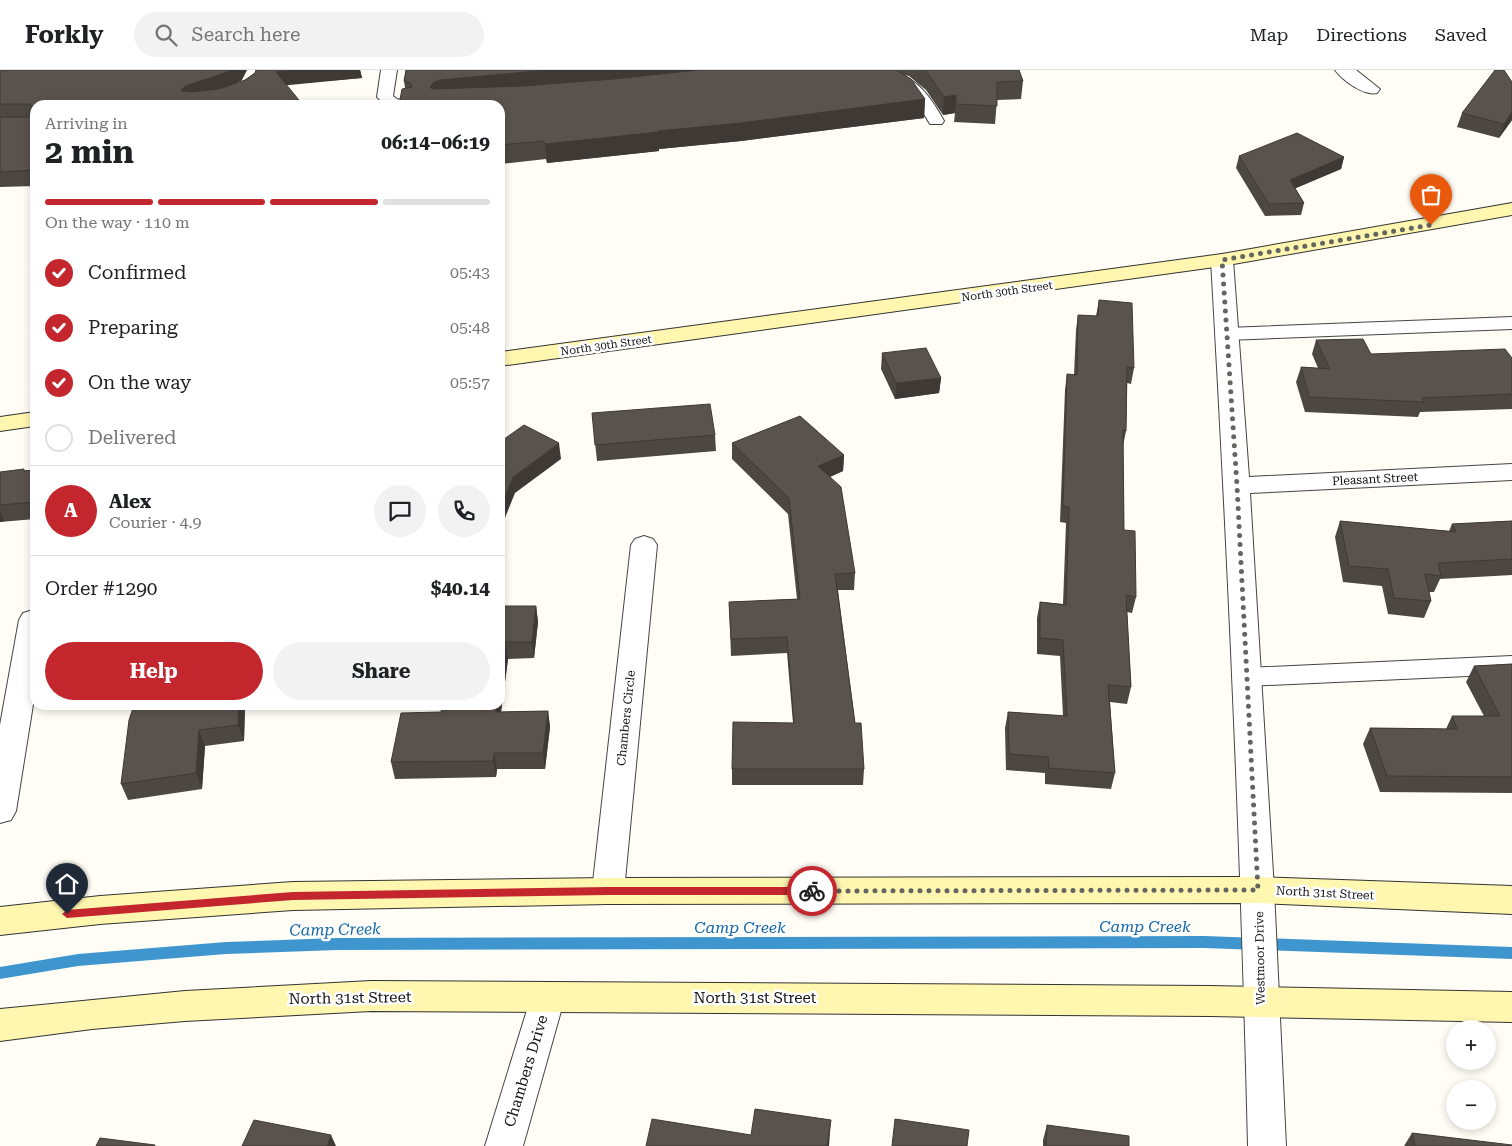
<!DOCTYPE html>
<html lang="en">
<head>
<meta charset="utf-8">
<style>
	body { margin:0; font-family:"Roboto Serif",serif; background:#f2f2f2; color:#202124; height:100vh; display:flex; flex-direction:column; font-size:19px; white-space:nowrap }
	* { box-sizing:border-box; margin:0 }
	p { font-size:16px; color:#757577 }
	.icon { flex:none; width:28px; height:28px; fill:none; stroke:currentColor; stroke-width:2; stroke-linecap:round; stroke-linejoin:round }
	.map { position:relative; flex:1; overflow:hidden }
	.side { position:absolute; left:30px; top:30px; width:475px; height:610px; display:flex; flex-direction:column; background:#fff; border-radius:15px; box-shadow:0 2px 8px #0003 }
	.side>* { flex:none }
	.controls { position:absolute; left:1446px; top:950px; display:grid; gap:10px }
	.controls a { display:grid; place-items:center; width:50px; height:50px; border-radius:50%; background:#fff; box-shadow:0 2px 8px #0003; font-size:25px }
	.pin { position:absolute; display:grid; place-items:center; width:42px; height:42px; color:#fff; margin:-51px -21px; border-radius:50% 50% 50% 0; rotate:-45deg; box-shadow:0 0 5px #0007 }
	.pin .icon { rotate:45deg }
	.courier { position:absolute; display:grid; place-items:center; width:50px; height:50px; margin:-25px; border:4px solid #c4262e; border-radius:50%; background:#fff; color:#222; box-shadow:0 1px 6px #0007 }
	.headline em { font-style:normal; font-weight:700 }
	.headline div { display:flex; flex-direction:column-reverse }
	.headline { display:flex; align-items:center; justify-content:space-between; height:85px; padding:0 15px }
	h1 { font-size:32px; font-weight:700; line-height:38px }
	.bar { display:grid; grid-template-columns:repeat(4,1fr); gap:8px 5px; align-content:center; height:60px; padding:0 15px }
	.bar i { height:6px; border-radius:4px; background:#e0e0e0 }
	.bar .current { background:#c4262e }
	.bar p { grid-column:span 4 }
	.line { display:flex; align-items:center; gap:12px; padding:0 15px; border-top:1px solid #e0e0e0 }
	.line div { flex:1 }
	.round { display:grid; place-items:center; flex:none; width:52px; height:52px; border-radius:26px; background:#f2f2f2 }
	ol { padding:0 15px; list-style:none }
	li { display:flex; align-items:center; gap:15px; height:55px }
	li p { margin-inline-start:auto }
	li .icon { padding:5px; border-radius:50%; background:#c4262e; color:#fff; stroke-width:4 }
	li:last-child { color:#757577 }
	li i { width:28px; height:28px; border:2px solid #e0e0e0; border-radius:50% }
	.action { display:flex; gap:10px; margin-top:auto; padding:10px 15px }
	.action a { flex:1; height:58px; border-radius:30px; background:#c4262e; color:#fff; font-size:20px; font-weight:700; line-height:58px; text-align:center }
	.action a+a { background:#f2f2f2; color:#202124 }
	header { display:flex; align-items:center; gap:30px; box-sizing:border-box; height:70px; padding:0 25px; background:#fff; border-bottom:1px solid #e0e0e0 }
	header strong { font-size:24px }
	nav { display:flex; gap:28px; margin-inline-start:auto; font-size:18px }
	.search { width:350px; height:45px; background:#f2f2f2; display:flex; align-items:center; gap:12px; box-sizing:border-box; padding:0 18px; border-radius:28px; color:#757577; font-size:19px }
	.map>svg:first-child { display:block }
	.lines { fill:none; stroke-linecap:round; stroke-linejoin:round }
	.stream { fill:#3f96cf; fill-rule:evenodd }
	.lane-casing { stroke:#444; stroke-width:2 }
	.street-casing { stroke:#444; stroke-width:2 }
	.secondary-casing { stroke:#333; stroke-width:2 }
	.lane { fill:#fff; fill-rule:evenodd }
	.street { fill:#fff; fill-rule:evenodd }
	.secondary { fill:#fff6b0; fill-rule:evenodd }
	.wall { fill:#4d4742 }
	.shaded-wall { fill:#3f3936 }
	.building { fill:#5a524d; stroke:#3f3936 }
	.route { fill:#c4262e }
	.done { stroke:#646461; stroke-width:5; stroke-dasharray:0 9 }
	.labels { text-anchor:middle; stroke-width:5; stroke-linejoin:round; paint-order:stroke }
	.far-street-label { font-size:11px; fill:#111; stroke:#fff }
	.street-label { font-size:12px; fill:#111; stroke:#fff }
	.near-street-label { font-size:15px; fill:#111; stroke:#fff }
	.near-water-label { font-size:16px; font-style:italic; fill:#1768a6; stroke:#fff }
</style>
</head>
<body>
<header>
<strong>Forkly</strong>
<div class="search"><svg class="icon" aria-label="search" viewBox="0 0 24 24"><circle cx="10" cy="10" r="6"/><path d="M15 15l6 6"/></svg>Search here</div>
<nav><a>Map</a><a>Directions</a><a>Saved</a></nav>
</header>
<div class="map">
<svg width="1512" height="1076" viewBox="0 0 1512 1076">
	<rect width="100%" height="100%" fill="#fffdf5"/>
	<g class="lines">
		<polygon class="stream" points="1204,866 1512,877 1512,889 1204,878 337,880 226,884 78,896 0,909 0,897 78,884 226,872 337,868"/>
		<g class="lane-casing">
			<g id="lane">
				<polygon points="381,0 397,0 393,26 397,29 411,32 413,35 385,35 377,27"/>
				<path d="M873,0C911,0 927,20 944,51L942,54H930C923,43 918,31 907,22C897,14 881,11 873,0Z"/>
				<polygon points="1512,247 1512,259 1227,270 1220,268 1217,264 1220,260 1227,258"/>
				<polygon points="1512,586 1512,604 1247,616 1238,613 1235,607 1238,601 1247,598"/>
			</g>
		</g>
		<g class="street-casing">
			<g id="street">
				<path d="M1335,0H1356L1380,19L1377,23C1364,26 1343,11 1335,0Z"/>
				<path d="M1222,184L1229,186L1233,190L1249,407L1512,394V410L1250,423L1274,820L1286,1076H1248C1241,780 1228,485 1211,190L1215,186Z"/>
				<polygon points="644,466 653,469 657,475 624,821 620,831 608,834 596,831 592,821 631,475 635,469"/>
				<polygon points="33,540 35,541 35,622 16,741 11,750 0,753 0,655 19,550 23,543"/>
				<polygon points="548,912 560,916 565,927 523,1076 485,1076 531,927 536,916"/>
			</g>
		</g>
		<g class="secondary-casing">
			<g id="secondary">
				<polygon points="1512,133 1512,145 1222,196 500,296 500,282 1222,184"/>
				<polygon points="35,342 35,356 0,361 0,347"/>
				<polygon points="1258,807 1512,816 1512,844 1258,833 608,834 293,840 100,854 0,865 0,837 100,826 293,812 608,808"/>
				<polygon points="371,911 1210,916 1512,922 1512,952 1210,946 371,941 185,951 92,959 0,971 0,939 185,921"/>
			</g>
		</g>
		<use href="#lane" class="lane"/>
		<use href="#street" class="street"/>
		<use href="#secondary" class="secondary"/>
	</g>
	<g class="wall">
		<polygon points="0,0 242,10 235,14 245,10 255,3 256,0 360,0 362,8 35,35 35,116 0,117"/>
		<polygon points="406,0 1019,0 1023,11 1021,29 997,30 995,54 954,52 955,43 943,45 926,20 909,6 904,5 925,29 924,48 741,71 659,79 659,81 547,93 546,89 500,94 500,35 405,18 404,11"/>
		<polygon points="1512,12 1512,50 1499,68 1457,57 1462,43"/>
		<polygon points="1239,86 1344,87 1341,99 1295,118 1304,133 1301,145 1265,146 1236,98"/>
		<polygon points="1099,230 1134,298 1131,314 1127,313 1126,361 1123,376 1124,460 1136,527 1132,543 1127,542 1131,617 1127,634 1110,632 1115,703 1111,719 1045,714 1045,703 1006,700 1005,658 1008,642 1063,646 1060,586 1037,584 1037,548 1040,532 1063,534 1066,453 1060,452 1065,320 1067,304 1074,305 1076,260 1078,245 1096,246"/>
		<polygon points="1316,270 1371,284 1512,288 1512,339 1420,342 1418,347 1305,342 1296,312 1301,297 1318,298 1312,284"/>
		<polygon points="882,283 941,308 939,323 895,329 881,299"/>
		<polygon points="592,343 715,365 716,381 597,391"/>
		<polygon points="732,373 844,385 843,401 830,407 855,503 854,520 838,520 855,653 864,699 863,715 732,715 732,699 793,653 787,583 731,586 729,532 797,529 788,444 732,389"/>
		<polygon points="35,400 35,449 0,452 0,402"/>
		<polygon points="1340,451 1449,461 1452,454 1512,451 1512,505 1440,509 1434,522 1429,522 1431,531 1424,548 1388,544 1382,516 1343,512 1335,467"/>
		<polygon points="500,536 536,536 538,552 534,588 508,589 501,642 548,641 550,657 545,699 497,699 496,707 395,709 391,692 441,642"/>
		<polygon points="1512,594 1512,723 1380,722 1363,674 1370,658 1446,659 1452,646 1484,646 1466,612 1474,596"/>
		<polygon points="134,635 245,635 244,671 205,676 202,719 128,730 121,714"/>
		<polygon points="1047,1055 1129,1076 1043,1076 1043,1070"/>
		<polygon points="1412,1063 1512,1076 1404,1076"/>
	</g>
	<g class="shaded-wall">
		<polygon points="231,0 247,0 242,10 231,16 185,35 181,21 185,16"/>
		<polygon points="293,0 360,0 362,8 279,16 276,2"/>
		<polygon points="549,0 737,0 443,28 430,17 434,12 440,10"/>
		<polygon points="956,25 955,43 943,45 944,27"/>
		<polygon points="925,29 924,48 741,71 659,79 659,81 547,93 545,74"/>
		<polygon points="1512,42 1512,50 1499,68 1504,54"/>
		<polygon points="1344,87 1341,99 1287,122 1290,110"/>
		<polygon points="941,308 939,323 895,329 896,313"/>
		<polygon points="559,373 561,389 515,423 500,460 500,438 513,407"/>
		<polygon points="844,385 843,401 818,412 818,396"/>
		<polygon points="0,441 5,451 0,452"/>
		<polygon points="536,536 538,552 534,588 532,572"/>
		<polygon points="505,572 508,589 499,658 496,642 497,635 500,635 500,612"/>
		<polygon points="239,635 245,635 244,671 238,655"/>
		<polygon points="548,641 550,657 545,699 543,683"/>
		<polygon points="199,660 205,676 202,719 196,703"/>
		<polygon points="494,683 497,699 496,707 493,691"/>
		<polygon points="831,1050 829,1076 827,1076"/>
		<polygon points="331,1065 336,1076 327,1076"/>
	</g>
	<g class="building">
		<polygon points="0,0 231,0 228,2 185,16 181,21 191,22 219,19 245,10 255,3 256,0 293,0 276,2 303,35 35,35 35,100 0,102 0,47 31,47 32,36 30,34 0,34"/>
		<polygon points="406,0 549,0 440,10 434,12 430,17 432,19 523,16 614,9 698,0 896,0 911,9 925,29 741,53 658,61 659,62 545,74 544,71 500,75 500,35 399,35 402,19 412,17 410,13 404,11"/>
		<polygon points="924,0 1019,0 1023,11 997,12 997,36 956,34 956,25 944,27 927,2"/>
		<polygon points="1495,0 1504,0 1512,12 1512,42 1504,54 1462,43"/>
		<polygon points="1297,63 1344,87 1290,110 1304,133 1269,134 1239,86"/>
		<polygon points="1099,230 1132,233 1134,298 1127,297 1126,361 1123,360 1124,460 1135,461 1136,527 1126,525 1131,617 1108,615 1115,703 1049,698 1048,687 1009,684 1008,642 1067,646 1063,570 1040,568 1040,532 1066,535 1069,437 1063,436 1067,304 1077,305 1078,245 1098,246"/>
		<polygon points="1363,269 1371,284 1505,279 1512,288 1512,324 1422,328 1424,332 1309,327 1301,297 1330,299 1316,270"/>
		<polygon points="926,278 941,308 896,313 882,283"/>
		<polygon points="710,334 715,365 595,375 592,343"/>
		<polygon points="800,346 844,385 818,396 841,417 855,503 835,504 855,653 861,653 864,699 732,699 733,652 794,653 787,567 731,569 729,532 800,529 789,428 732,373"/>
		<polygon points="524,355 559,373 513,407 500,438 500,372"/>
		<polygon points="24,399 24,401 35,400 35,432 0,435 0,402"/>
		<polygon points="1340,451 1456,462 1452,454 1512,451 1512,489 1438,493 1441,506 1425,504 1431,531 1394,528 1388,499 1349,496"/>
		<polygon points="500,536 536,536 532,572 505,572 500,612"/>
		<polygon points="1512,594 1512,707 1387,706 1370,658 1457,659 1452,646 1500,646 1474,596"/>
		<polygon points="134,635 239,635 238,655 199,660 196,703 121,714 129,650"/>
		<polygon points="442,635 497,635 496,642 548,641 543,683 494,683 493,691 391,692 401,643 441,642"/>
		<polygon points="755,1039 831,1050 827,1076 646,1076 652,1049 751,1065"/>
		<polygon points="895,1049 969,1060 967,1076 892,1076"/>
		<polygon points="254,1050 331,1065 327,1076 242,1076"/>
		<polygon points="1047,1055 1129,1066 1129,1076 1046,1076"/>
		<polygon points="1412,1063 1512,1075 1512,1076 1415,1076"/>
		<polygon points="100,1068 155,1075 155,1076 96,1076"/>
	</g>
	<polygon class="route" points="608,817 812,817 817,821 812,825 608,825 293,830 67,848 62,844 67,840 293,822"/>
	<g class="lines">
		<polyline class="done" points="812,821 1258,820 1237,416 1222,190 1431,155"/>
	</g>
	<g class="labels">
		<g class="far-street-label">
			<text transform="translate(1007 221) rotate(-8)" y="4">North 30th Street</text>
			<text transform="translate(606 275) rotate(-8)" y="4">North 30th Street</text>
		</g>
		<g class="street-label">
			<text transform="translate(1375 409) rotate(-3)" y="4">Pleasant Street</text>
			<text transform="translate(626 648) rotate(-84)" y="4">Chambers Circle</text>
			<text transform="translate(1325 823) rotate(3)" y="4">North 31st Street</text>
			<text transform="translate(1260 888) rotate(-91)" y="4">Westmoor Drive</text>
		</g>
		<g class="near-street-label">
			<text transform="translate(350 928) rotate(-1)" y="5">North 31st Street</text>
			<text x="755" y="933">North 31st Street</text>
			<text transform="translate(526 1001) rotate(-73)" y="5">Chambers Drive</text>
		</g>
		<g class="near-water-label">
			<text x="1145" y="862">Camp Creek</text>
			<text x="740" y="863">Camp Creek</text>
			<text transform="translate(335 859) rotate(-1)" y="6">Camp Creek</text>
		</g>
	</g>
</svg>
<div class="controls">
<a>+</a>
<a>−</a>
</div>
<div class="pin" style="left:1431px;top:155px;background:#ea580c"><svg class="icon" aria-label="bag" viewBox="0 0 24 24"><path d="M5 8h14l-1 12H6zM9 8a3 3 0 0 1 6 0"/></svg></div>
<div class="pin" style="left:67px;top:844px;background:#1f2937"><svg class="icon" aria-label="home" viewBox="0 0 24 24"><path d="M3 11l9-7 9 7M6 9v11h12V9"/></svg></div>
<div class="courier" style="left:812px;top:821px"><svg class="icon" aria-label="bike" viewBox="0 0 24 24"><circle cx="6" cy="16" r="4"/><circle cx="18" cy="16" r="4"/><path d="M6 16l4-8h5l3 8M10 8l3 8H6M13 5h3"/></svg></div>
<section class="side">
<div class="headline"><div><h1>2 min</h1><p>Arriving in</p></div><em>06:14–06:19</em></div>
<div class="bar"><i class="current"></i><i class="current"></i><i class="current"></i><i></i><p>On the way · 110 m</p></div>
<ol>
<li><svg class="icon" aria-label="check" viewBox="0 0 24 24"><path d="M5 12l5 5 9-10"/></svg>Confirmed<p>05:43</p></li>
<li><svg class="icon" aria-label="check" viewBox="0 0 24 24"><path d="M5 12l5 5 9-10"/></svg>Preparing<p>05:48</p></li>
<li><svg class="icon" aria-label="check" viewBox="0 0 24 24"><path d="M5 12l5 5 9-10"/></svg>On the way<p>05:57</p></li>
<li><i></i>Delivered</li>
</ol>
<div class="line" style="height:90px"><b class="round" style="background:#c4262e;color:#fff">A</b><div><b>Alex</b><p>Courier · 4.9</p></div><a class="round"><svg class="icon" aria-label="chat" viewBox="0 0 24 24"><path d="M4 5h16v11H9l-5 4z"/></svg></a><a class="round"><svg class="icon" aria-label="phone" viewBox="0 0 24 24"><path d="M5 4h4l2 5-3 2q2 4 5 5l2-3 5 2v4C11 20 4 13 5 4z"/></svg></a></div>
<div class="line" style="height:65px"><div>Order #1290</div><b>$40.14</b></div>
<div class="action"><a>Help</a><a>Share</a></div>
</section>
</div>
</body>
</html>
